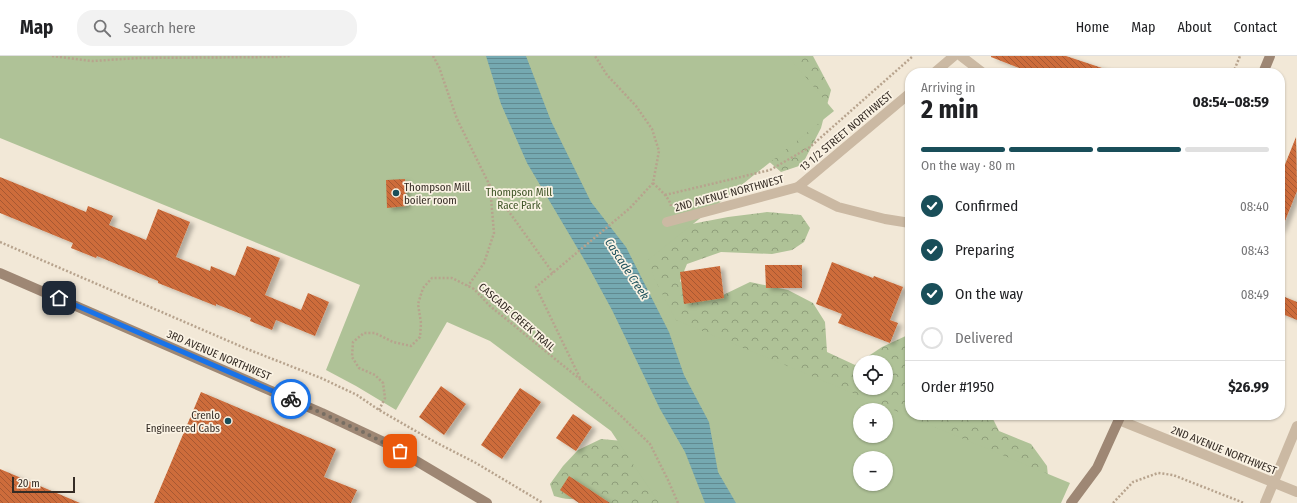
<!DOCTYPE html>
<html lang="en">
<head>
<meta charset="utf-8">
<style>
	body { margin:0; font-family:"Fira Sans Condensed",sans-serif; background:#f2f2f2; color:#202124; height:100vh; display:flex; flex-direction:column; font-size:15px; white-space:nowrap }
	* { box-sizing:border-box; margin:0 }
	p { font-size:13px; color:#757577 }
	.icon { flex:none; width:22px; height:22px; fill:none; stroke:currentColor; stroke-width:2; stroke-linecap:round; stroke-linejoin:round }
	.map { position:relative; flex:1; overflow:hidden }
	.drawer { position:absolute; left:905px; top:12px; width:380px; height:352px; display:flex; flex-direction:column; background:#fff; border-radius:16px; box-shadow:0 1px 3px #0004 }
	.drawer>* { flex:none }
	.controls { position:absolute; left:853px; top:299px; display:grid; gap:8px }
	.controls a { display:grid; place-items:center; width:40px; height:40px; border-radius:50%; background:#fff; box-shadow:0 1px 3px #0004; font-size:20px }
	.scale { position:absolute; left:12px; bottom:10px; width:63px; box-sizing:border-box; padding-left:4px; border:2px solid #352c25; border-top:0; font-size:11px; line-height:14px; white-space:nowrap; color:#352c25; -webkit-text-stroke:3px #faf2e3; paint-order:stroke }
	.pin { position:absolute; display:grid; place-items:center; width:34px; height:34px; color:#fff; margin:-17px; border-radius:8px; box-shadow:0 2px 6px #0006 }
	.courier { position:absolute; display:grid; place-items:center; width:40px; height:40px; margin:-20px; border:3px solid #1a73e8; border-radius:50%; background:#fff; color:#222; box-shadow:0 1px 5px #0007 }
	.head em { font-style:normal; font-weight:700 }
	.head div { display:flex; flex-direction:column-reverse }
	.head { display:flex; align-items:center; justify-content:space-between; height:68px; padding:0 16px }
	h1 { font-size:26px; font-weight:700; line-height:30px }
	.bar { display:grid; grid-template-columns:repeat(4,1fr); gap:6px 4px; align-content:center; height:48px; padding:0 16px }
	.bar i { height:5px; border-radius:3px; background:#e0e0e0 }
	.bar .selected { background:#194e59 }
	.bar p { grid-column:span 4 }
	.line { display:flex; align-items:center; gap:10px; padding:0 16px; border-top:1px solid #e0e0e0 }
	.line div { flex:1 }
	ol { padding:0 16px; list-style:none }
	li { display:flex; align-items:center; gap:12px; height:44px }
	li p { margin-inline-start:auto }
	li .icon { padding:4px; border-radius:50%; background:#194e59; color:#fff; stroke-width:4 }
	li:last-child { color:#757577 }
	li i { width:22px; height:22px; border:2px solid #e0e0e0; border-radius:50% }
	header { display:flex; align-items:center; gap:24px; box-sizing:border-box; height:56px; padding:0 20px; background:#fff; border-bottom:1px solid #e0e0e0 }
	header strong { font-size:19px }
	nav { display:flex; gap:22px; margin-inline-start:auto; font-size:14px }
	.search { width:280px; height:36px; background:#f2f2f2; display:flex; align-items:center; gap:10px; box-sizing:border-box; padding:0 14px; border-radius:16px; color:#757577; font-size:15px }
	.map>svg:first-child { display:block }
	.forest { fill:url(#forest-crowns); fill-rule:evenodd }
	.park { fill:#afc297; fill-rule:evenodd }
	.water { fill:url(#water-rules) }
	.building { fill:url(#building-back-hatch); filter:url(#shadow) }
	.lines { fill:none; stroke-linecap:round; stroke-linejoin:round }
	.path { stroke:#b7a38d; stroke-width:2.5; stroke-dasharray:2 2; stroke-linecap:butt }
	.lane { stroke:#cbb9a3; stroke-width:10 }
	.street { stroke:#cbb9a3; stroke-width:10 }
	.secondary { stroke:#9e8774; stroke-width:10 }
	.done { stroke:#776e63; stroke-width:4; stroke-dasharray:0 7.2 }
	.route { stroke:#1a73e8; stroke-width:5 }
	.poi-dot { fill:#194e59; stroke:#faf2e3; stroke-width:1.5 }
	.labels { text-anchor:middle; stroke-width:3.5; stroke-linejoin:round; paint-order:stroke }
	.street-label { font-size:11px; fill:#352c25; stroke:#faf2e3 }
	.poi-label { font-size:11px; fill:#352c25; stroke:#faf2e3; text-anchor:start }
	.park-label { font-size:11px; fill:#405528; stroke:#faf2e3 }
	.water-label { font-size:12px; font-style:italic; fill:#194e59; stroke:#faf2e3 }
</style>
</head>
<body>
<header>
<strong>Map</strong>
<div class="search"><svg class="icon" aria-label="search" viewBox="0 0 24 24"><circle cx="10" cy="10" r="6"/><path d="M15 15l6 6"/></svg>Search here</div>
<nav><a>Home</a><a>Map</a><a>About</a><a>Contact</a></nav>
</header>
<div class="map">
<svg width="1297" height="447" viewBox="0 0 1297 447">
	<defs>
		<pattern id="forest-crowns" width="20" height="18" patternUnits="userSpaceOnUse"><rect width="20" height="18" fill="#afc297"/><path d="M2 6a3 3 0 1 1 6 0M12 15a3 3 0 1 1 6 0" fill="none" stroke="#8f9e7b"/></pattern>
		<pattern id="water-rules" width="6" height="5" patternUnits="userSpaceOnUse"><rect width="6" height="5" fill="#75a9b1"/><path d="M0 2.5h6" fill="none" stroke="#618a90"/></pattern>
		<pattern id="building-back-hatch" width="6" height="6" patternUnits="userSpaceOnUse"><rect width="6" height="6" fill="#cd6c3a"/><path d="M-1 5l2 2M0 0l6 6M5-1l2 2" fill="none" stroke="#a75931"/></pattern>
		<filter id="shadow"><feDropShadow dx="4.5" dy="2.5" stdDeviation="2" flood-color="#0004"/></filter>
	</defs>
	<rect width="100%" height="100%" fill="#f2e8d7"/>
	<g class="forest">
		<polygon points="745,0 813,0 831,34 821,72 802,109 781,116 757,95"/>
		<path d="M767,156L801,159L810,172L804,186L792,194L772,198L721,196L687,208L680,225L694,242L719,241L750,226L788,234L813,247L825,266L827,296L855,309L882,291L910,278V359H991L999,375L1031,388L1047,410L1050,441L1046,447H725L636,228L649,195L676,171L728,161ZM860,306H886V332H860ZM860,354H886V380H860ZM860,402H886V428H860Z"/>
		<path d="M601,383L623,385L671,447H609C599,436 583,444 570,443C564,443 559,441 554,440L550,428L563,410L578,394Z"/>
	</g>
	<path class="park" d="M0,0H788L834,55L648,204L654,222L676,264L1070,427L1061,447H659L611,375L490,285L447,266L396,354L356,330L326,314L360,229L0,82ZM860,354H886V380H860ZM860,402H886V428H860Z"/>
	<polygon class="water" points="486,0 526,0 551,65 591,146 626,191 669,276 684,319 709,366 718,416 736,447 705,447 685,396 660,353 612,254 588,210 527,107 501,48"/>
	<g class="building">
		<polygon points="991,0 1066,0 1108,14 1107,17 1032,17 991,1"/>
		<polygon points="1296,81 1297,135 1281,175 1280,175 1280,121"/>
		<polygon points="0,121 86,156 88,150 113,160 109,169 146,184 158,153 190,166 176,201 210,215 211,210 235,220 247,190 280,202 265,239 301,254 308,237 329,246 315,280 276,264 272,274 250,265 251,262 216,248 216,250 158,227 158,225 97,200 96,202 71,192 73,187 0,157"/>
		<polygon points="405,123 406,150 387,152 386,124"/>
		<polygon points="832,206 873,222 874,220 903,231 890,264 898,267 890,287 838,267 842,258 816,248"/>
		<polygon points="765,209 802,209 802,232 766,232"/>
		<polygon points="720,210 724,242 684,248 680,216"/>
		<polygon points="1280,239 1297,246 1297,264 1280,257"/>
		<polygon points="441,330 466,348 444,379 419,361"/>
		<polygon points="520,332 541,346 502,403 481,389"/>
		<polygon points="201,336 336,393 324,421 357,434 351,447 154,447"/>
		<polygon points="573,358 592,371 576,395 556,382"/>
		<polygon points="0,413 80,447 0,447"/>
		<polygon points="569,420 610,447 579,447 560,434"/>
	</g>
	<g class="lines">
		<g class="path">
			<polyline points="52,0 92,5 139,2 276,1 290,0"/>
			<polyline points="433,0 439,11 457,63 488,126 491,142 494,177 484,207 468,230"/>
			<polyline points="1233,17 1240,0"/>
			<path d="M653,127C660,134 669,141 671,150"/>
			<polyline points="489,128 553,217"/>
			<polyline points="665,139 770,114 810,91 913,0"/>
			<polyline points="0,186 247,293 321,322 357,339 379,354 435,386 476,407 543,447"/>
			<polyline points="580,322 536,231 630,152 653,127 659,95 652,73 636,50 607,19 595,0"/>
			<polyline points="379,354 385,342 383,327 375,319 359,312 352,301 353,286 364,277 375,277 393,286 411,290 420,281 421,267 418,248 423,232 432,222 452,222 474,233 490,250 581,324 619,358 650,388 668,424 678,447"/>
			<polyline points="1113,447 1133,426 1158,417 1173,419 1244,447"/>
		</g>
		<g class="lane">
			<polyline points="961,0 983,17"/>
			<polyline points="1265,447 1297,370"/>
		</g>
		<g class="street">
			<polyline points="934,17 954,0"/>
			<polyline points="798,131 910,37"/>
			<polyline points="667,166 798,131 838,151 885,163 910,167"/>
			<polyline points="1119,364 1297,436"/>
		</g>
		<g class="secondary">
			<polyline points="1263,17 1270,0"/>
			<polyline points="0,217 322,357 386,387 487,447"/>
			<polyline points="1071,447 1097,412 1121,359"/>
		</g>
	</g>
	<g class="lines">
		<polyline class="done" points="291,343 361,375 400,395"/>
		<polyline class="route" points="59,242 291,343"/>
	</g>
	<g class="poi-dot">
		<circle cx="396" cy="137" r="4"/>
		<circle cx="228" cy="365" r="4"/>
	</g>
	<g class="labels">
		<g class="street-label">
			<text transform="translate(846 75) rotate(-40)" y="4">13 1/2 STREET NORTHWEST</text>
			<text transform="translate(729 137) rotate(-15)" y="4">2ND AVENUE NORTHWEST</text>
			<text transform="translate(517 261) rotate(41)" y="4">CASCADE CREEK TRAIL</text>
			<text transform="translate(219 299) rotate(23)" y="4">3RD AVENUE NORTHWEST</text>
			<text transform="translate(1224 394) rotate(22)" y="4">2ND AVENUE NORTHWEST</text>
		</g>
		<g class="poi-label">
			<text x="404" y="135">Thompson Mill<tspan x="404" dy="13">boiler room</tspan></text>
			<text x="220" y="363" text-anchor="end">Crenlo<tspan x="220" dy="13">Engineered Cabs</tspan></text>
		</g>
		<g class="park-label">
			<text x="519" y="140">Thompson Mill<tspan x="519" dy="13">Race Park</tspan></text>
		</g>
		<g class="water-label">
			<text transform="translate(627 213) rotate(57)" y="4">Cascade Creek</text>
		</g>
	</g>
</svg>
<div class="controls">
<a><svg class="icon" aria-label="locate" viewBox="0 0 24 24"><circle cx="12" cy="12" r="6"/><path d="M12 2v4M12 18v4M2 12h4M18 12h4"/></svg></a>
<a>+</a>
<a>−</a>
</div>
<div class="scale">20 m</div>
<div class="pin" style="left:400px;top:395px;background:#ea580c"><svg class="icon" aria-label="bag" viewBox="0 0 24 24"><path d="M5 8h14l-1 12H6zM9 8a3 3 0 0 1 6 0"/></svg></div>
<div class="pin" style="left:59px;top:242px;background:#1f2937"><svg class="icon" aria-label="home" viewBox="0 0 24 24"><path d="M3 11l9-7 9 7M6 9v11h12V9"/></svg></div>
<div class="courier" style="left:291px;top:343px"><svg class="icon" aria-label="bike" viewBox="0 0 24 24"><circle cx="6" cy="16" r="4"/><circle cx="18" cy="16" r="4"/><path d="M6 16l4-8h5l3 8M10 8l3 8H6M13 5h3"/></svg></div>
<section class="drawer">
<div class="head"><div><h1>2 min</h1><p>Arriving in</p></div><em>08:54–08:59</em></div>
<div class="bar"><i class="selected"></i><i class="selected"></i><i class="selected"></i><i></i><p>On the way · 80 m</p></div>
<ol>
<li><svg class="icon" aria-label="check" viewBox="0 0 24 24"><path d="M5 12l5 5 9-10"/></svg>Confirmed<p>08:40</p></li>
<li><svg class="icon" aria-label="check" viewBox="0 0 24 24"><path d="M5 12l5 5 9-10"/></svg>Preparing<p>08:43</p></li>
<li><svg class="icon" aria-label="check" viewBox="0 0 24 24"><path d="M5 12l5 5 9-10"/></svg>On the way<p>08:49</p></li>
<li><i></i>Delivered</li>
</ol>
<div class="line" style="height:52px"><div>Order #1950</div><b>$26.99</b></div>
</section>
</div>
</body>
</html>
